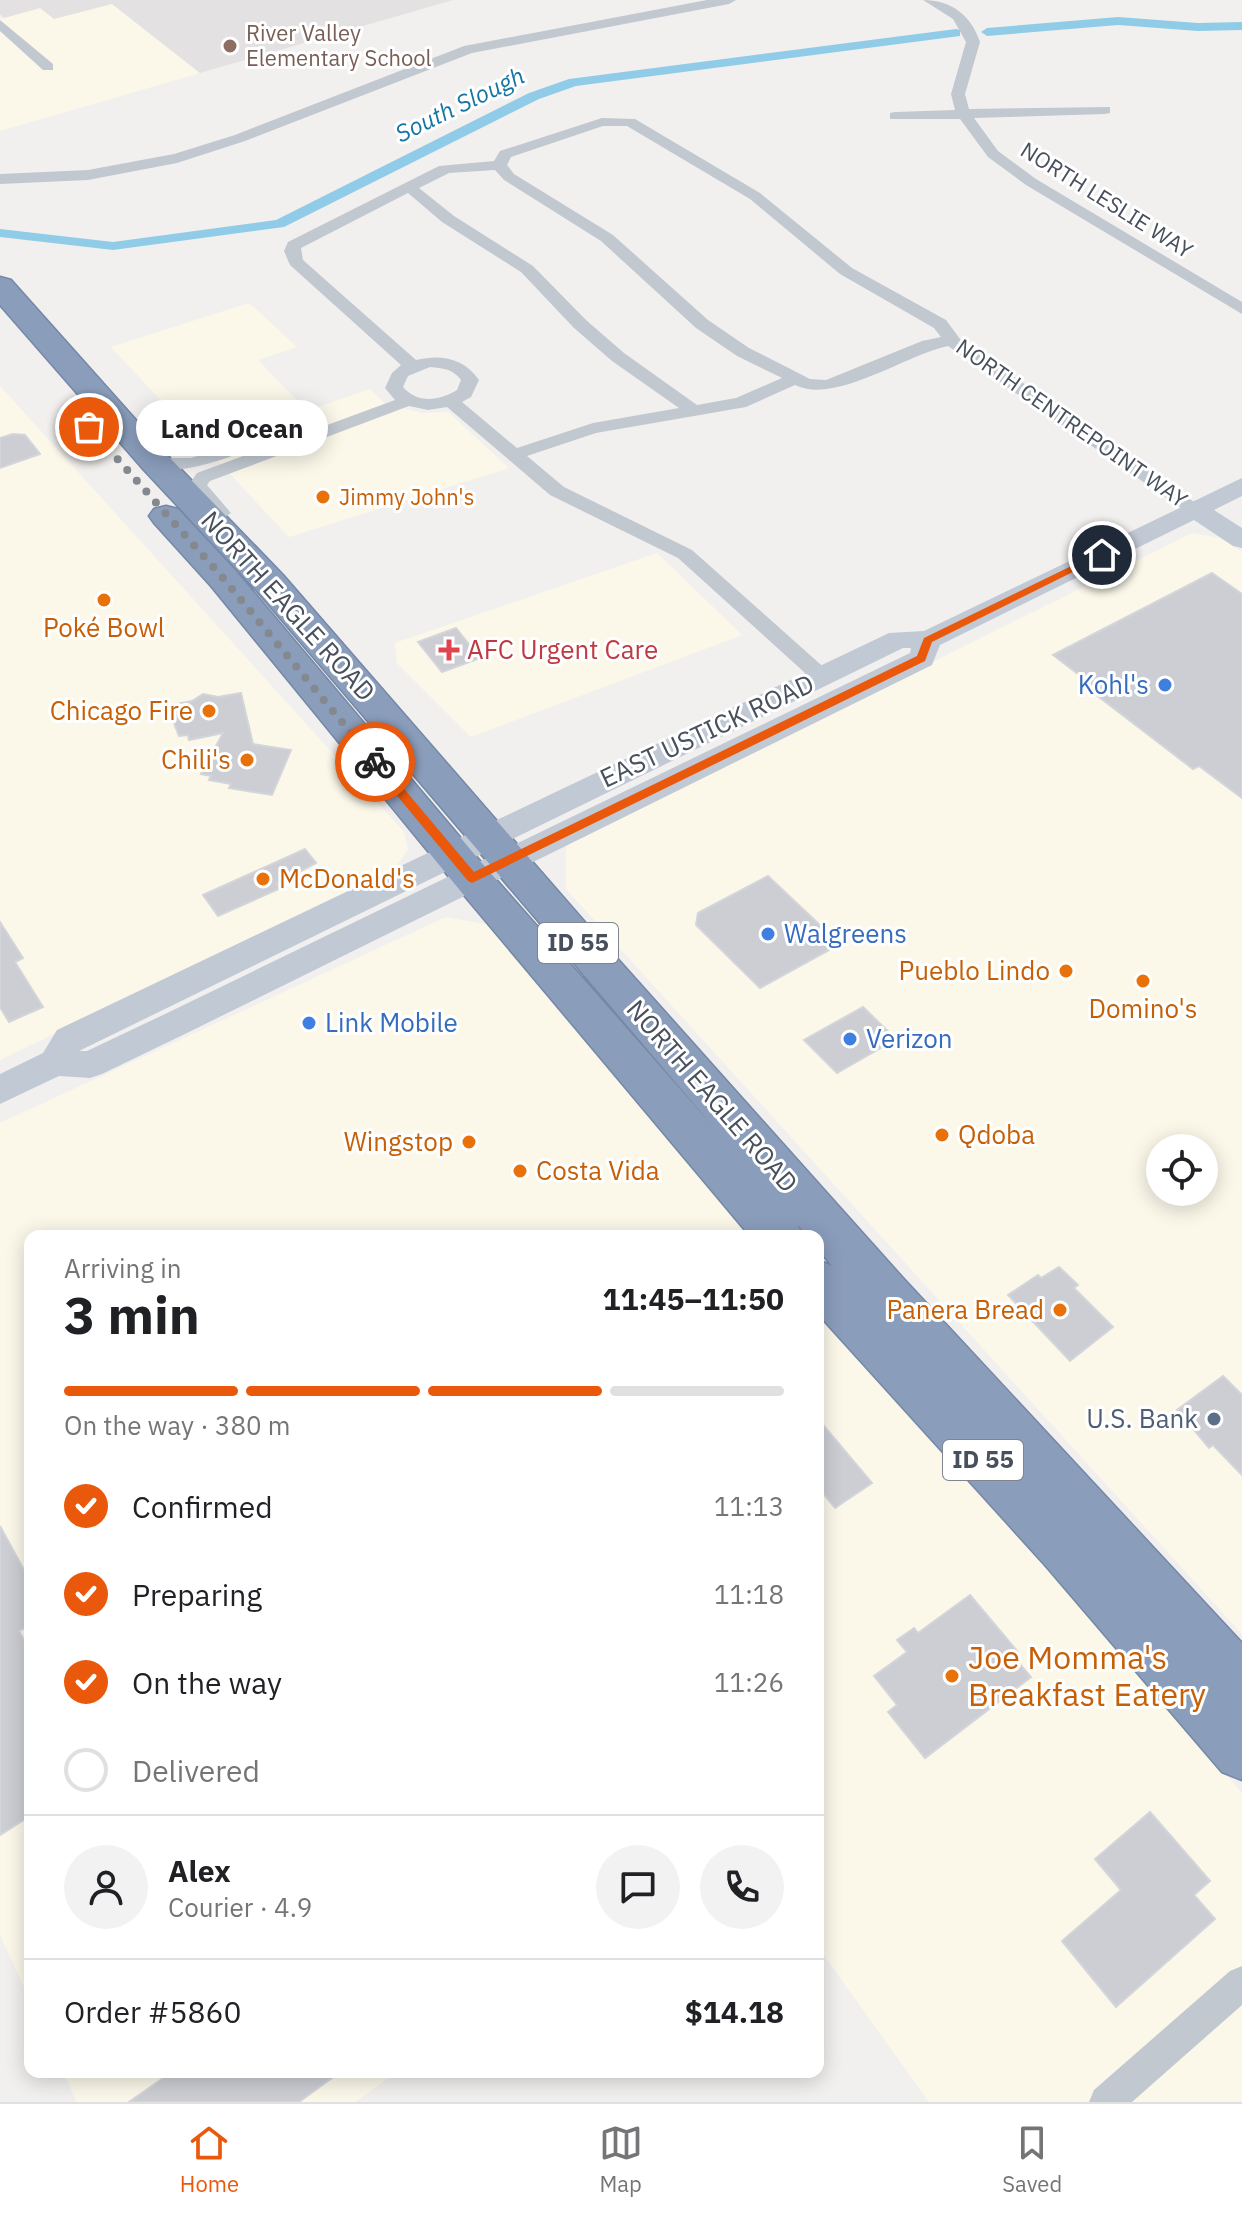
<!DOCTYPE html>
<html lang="en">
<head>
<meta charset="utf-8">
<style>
	body { margin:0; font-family:"IBM Plex Sans",sans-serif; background:#f2f2f2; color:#202124; height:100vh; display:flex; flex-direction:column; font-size:30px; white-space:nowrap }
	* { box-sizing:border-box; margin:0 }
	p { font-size:26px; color:#757577 }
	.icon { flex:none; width:44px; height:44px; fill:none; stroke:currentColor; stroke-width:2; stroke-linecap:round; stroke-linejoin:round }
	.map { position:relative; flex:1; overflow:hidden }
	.panel { position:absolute; left:24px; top:1230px; width:800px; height:848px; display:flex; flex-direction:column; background:#fff; border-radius:16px; box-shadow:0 4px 20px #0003 }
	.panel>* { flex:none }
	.buttons { position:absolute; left:1146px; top:1134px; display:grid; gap:16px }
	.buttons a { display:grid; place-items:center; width:72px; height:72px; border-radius:50%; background:#fff; box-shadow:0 4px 20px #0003; font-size:40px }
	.pin { position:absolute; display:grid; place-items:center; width:68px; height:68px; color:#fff; margin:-34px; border:4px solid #fff; border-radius:50%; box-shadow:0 2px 8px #0007 }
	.courier { position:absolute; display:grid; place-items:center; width:80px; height:80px; margin:-40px; border:6px solid #ea580c; border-radius:50%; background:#fff; color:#222; box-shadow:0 2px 10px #0007 }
	.bubble { position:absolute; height:56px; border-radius:28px; background:#fff; box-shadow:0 4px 20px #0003; font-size:26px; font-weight:700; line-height:56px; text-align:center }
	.summary em { font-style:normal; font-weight:700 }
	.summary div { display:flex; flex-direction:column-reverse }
	.summary { display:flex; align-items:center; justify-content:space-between; height:136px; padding:0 40px }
	h1 { font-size:52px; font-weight:700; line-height:60px }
	.bar { display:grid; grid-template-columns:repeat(4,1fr); gap:12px 8px; align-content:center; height:96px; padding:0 40px }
	.bar i { height:10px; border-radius:6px; background:#e0e0e0 }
	.bar .current { background:#ea580c }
	.bar p { grid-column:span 4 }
	.line { display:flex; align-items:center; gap:20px; padding:0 40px; border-top:2px solid #e0e0e0 }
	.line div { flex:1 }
	.round { display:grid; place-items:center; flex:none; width:84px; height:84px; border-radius:42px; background:#f2f2f2 }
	ol { padding:0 40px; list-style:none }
	li { display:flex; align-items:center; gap:24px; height:88px }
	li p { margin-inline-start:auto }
	li .icon { padding:8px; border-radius:50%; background:#ea580c; color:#fff; stroke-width:4 }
	li:last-child { color:#757577 }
	li i { width:44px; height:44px; border:4px solid #e0e0e0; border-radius:50% }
	.menu { display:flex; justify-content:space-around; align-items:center; height:112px; border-top:2px solid #e0e0e0; background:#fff; font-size:22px; color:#757577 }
	.menu a { display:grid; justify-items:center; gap:4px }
	.menu .current { color:#ea580c }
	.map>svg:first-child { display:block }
	.commercial { fill:#fbf8ea; fill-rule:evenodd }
	.education { fill:#e3e1e1 }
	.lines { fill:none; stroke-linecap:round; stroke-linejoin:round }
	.canal { fill:#90cce7; fill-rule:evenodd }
	.building { fill:#ccced4; stroke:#d4d5da; stroke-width:2 }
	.highway-casing { stroke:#7588a7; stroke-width:3 }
	.street { fill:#c1c8d0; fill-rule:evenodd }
	.secondary { fill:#c1c9d5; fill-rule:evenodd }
	.highway { fill:#8a9dbb; fill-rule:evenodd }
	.route { fill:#ea580c }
	.done { stroke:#84888f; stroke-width:8; stroke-dasharray:0 14.4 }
	.education-dot { fill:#8d6e63; stroke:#fff; stroke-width:3 }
	.food-dot { fill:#e8710a; stroke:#fff; stroke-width:3 }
	.health-dot { fill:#e0444e; stroke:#fff; stroke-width:3 }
	.shop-dot { fill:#3f7fe0; stroke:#fff; stroke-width:3 }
	.service-dot { fill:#5c6f8a; stroke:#fff; stroke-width:3 }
	.labels { text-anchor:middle; stroke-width:6; stroke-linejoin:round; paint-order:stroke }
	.far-education-label { font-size:22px; fill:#785e54; stroke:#fff; text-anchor:start }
	.far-street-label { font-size:22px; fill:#48505c; stroke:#fff }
	.far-food-label { font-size:22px; fill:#c56008; stroke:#fff; text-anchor:start }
	.far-water-label { font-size:24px; font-style:italic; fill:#1575a2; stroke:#fff }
	.shield { fill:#fff; stroke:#7f848d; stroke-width:2 }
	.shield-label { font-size:24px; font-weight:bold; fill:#48505c }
	.street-label { font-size:26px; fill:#48505c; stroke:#fff }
	.food-label { font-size:26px; fill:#c56008; stroke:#fff; text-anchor:end }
	.health-label { font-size:26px; fill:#be3a42; stroke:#fff; text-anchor:start }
	.shop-label { font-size:26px; fill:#366cbe; stroke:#fff; text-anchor:start }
	.service-label { font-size:26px; fill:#4e5e75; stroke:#fff; text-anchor:end }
	.near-food-label { font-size:32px; fill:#c56008; stroke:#fff; text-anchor:start }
</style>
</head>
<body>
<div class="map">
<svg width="1242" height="2102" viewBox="0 0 1242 2102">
	<rect width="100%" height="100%" fill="#f2f0ef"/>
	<g class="commercial">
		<polygon points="111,3 200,73 0,131 0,19 41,8 54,19"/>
		<polygon points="249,303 297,347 258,360 307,411 370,389 392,411 403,408 422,413 448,412 509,468 289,537 111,347"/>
		<polygon points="0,386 404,832 408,850 394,868 0,1060"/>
		<path d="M1192,533L1220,538L1242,552V1634L566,889V844ZM1160,1148H1204V1192H1160Z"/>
		<polygon points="657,553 742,635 471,737 397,663 395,643"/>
		<polygon points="446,917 489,925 759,1236 30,1236 30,2000 0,1935 0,1123"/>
		<polygon points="818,1304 1242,1793 1242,2102 929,2102 818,1947"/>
		<polygon points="63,2072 397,2072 355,2102 77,2102"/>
	</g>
	<polygon class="education" points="0,0 453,0 200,73 112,4 54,19 40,8 4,18 0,14"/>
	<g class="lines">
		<g class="canal">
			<polygon points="1118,17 1198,23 1242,22 1242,30 1198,31 1118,25 987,36 981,32 987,28"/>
			<polygon points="956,29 960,30 960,36 576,86 539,99 284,227 113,250 0,237 0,229 113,242 276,220 529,93 569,79"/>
		</g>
	</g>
	<g class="building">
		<polygon points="13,434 25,435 40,454 0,468 0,438"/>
		<polygon points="1212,573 1242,594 1242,798 1199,766 1193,769 1086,687 1091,684 1053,655"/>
		<polygon points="456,628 480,658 442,672 418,642"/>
		<polygon points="241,693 253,744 291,750 272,795 229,788 231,784 209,780 211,776 201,774 223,733 189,740 188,735 179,736 175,726 171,705 192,701 203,694 218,697"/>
		<polygon points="305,849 316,863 277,884 281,888 218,916 203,895"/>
		<polygon points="768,876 840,944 760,988 696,925 698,913"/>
		<polygon points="0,922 23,958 15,962 43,1007 9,1022 0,1007"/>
		<polygon points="863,1007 896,1039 837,1073 804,1040"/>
		<polygon points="1059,1267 1078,1285 1074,1288 1113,1327 1070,1361 1008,1295 1038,1275 1041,1278"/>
		<polygon points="1223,1376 1242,1395 1242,1475 1213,1445 1209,1448 1177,1410"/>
		<polygon points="818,1419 872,1483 835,1508 818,1487"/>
		<polygon points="0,1526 30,1581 30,1625 19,1631 30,1651 30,1816 0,1835"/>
		<polygon points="970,1595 1018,1652 1013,1656 1031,1677 925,1758 888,1712 897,1705 874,1676 907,1652 897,1640 914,1628 918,1633"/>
		<polygon points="1150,1812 1210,1881 1194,1895 1215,1919 1116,2007 1062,1941 1121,1890 1095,1859"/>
		<polygon points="172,2072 340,2072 299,2102 129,2102"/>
	</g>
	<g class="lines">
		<g class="highway-casing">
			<polygon id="highway" points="0,277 11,280 168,456 283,575 590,928 902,1277 1242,1643 1242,1780 1222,1772 1045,1565 818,1314 818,1260 832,1266 818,1249 818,1236 807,1236 797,1224 803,1236 750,1236 458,888 211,586 154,523 149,516 154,509 166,506 178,509 235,570 486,868 716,1130 257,591 144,470 0,305"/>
		</g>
		<g class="street">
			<polygon points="707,0 736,0 729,4 472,53 245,141 177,163 88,180 0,184 0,174 88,170 174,154 235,135 464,46"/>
			<path d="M923,0C951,0 971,15 980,42L965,94L969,109L1110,107V113L1105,114L974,118L998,151L1036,179L1242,302V314L1026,185L988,157L960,119H890V113L895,112L955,110L951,94L966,42L953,19Z"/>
			<polygon points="0,20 53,64 53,70 43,70 0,31"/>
			<path d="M602,118L635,119L760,193L852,268L946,320L960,339L1204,509L1202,513H1188L948,346C905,355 835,405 795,385L746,407L596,433L527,456L564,487L692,550L829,672L832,677L829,682H815L678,558L550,495L447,407L428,410L409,406L210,481L207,485L231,513L222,519L215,517L188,486L197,473L395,400L385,388L392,373L401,365L290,265L284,251L288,242L439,166L494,161L500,151ZM603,126H627L750,199L840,274L934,328L941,337L922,341L826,380L810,379L749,348L708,320L613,235L514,174L507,165L511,157ZM495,170L504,180L601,241L696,328L737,356L782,378L736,398L697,405L624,353L586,320L533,266L454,216L419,188L449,173ZM408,193L442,222L521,272L574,328L612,361L679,408L593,423L517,448L462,402L471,397L479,380C464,358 441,354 416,360L303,260L301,248ZM430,367C443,368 453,369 461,380L457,390C439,401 418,404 403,387L408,376Z"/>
			<path d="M224,448L230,449L233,453L230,457C210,463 164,479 147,463L156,458H191Z"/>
			<polygon points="1242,1966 1242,2005 1132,2102 1089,2102 1094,2090 1230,1971"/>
		</g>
		<path class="secondary" d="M1242,478V496L1214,510L1242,528V548L1233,546L1194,520L940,645L932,665L189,1032L102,1074L90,1078L59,1076L0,1104V1074L43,1053L57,1030L889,633L924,631ZM903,648H911L910,653L165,1014L87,1051H79Z"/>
		<use href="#highway" class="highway"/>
	</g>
	<polygon class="route" points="1098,553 1107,555 932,642 925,661 472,883 468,881 369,762 379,759 474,872 917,656 924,638"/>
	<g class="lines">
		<polyline class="done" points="89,427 223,578 375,762"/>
	</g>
	<circle class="education-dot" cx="230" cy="46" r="8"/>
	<g class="food-dot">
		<circle cx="323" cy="497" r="8"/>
		<circle cx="104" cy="600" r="8"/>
		<circle cx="209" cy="711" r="8"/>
		<circle cx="247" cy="760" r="8"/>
		<circle cx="263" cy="879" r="8"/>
		<circle cx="1066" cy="971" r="8"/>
		<circle cx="1143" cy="981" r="8"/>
		<circle cx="942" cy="1135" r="8"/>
		<circle cx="469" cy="1142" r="8"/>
		<circle cx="520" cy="1171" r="8"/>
		<circle cx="1060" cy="1310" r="8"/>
		<circle cx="952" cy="1676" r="8"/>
	</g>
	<path class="health-dot" d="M445 638h8v8h8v8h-8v8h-8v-8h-8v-8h8z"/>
	<g class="shop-dot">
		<circle cx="1165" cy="685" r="8"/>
		<circle cx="768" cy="934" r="8"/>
		<circle cx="309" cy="1023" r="8"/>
		<circle cx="850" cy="1039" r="8"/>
	</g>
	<circle class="service-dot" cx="1214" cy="1419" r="8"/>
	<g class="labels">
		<g class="far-education-label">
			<text x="246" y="41">River Valley<tspan x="246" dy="25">Elementary School</tspan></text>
		</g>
		<g class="far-street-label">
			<text transform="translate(1107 200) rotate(32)" y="8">NORTH LESLIE WAY</text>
			<text transform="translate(1072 423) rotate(35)" y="8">NORTH CENTREPOINT WAY</text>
		</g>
		<g class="far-food-label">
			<text x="339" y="505">Jimmy John's</text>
		</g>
		<g class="far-water-label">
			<text transform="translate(460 105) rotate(-26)" y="8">South Slough</text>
		</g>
		<g class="shield">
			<rect x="538" y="923" width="80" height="40" rx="6"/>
			<rect x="943" y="1440" width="80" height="40" rx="6"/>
		</g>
		<g class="shield-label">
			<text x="578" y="951">ID 55</text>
			<text x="983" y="1468">ID 55</text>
		</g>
		<g class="street-label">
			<text transform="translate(288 606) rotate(48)" y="9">NORTH EAGLE ROAD</text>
			<text transform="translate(707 731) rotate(-25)" y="9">EAST USTICK ROAD</text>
			<text transform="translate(712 1096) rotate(49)" y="9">NORTH EAGLE ROAD</text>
		</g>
		<g class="food-label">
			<text x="104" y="637" text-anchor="middle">Poké Bowl</text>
			<text x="193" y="720">Chicago Fire</text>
			<text x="231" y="769">Chili's</text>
			<text x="279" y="888" text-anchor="start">McDonald's</text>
			<text x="1050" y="980">Pueblo Lindo</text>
			<text x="1143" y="1018" text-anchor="middle">Domino's</text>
			<text x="958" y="1144" text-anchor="start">Qdoba</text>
			<text x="453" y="1151">Wingstop</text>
			<text x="536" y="1180" text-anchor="start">Costa Vida</text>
			<text x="1044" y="1319">Panera Bread</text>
		</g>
		<g class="health-label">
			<text x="467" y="659">AFC Urgent Care</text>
		</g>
		<g class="shop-label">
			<text x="1149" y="694" text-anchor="end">Kohl's</text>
			<text x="784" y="943">Walgreens</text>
			<text x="325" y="1032">Link Mobile</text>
			<text x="866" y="1048">Verizon</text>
		</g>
		<g class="service-label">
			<text x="1198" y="1428">U.S. Bank</text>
		</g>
		<g class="near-food-label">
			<text x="968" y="1669">Joe Momma's<tspan x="968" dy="37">Breakfast Eatery</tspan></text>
		</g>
	</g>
</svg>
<div class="buttons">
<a><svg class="icon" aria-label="locate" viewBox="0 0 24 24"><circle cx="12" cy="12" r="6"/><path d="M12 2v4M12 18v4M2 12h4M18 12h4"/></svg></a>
</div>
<div class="pin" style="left:89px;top:427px;background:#ea580c"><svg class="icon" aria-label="bag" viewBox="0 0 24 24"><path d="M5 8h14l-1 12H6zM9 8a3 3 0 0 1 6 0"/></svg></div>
<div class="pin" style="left:1102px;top:555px;background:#1f2937"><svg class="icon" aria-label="home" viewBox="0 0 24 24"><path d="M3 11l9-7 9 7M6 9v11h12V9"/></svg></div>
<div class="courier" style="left:375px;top:762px"><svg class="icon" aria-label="bike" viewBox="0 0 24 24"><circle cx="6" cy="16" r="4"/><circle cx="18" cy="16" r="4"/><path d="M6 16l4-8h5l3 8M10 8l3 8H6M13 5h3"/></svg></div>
<div class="bubble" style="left:136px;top:400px;width:192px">Land Ocean</div>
<section class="panel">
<div class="summary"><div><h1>3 min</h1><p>Arriving in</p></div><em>11:45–11:50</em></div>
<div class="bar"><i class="current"></i><i class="current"></i><i class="current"></i><i></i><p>On the way · 380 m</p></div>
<ol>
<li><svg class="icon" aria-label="check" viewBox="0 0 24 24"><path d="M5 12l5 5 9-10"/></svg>Confirmed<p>11:13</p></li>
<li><svg class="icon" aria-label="check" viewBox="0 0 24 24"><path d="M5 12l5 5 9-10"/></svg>Preparing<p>11:18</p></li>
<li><svg class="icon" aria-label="check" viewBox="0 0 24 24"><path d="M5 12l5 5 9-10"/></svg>On the way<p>11:26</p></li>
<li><i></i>Delivered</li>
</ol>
<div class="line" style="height:144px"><a class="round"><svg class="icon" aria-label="person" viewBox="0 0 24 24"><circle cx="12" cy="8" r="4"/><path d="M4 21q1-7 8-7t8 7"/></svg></a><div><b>Alex</b><p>Courier · 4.9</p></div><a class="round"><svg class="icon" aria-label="chat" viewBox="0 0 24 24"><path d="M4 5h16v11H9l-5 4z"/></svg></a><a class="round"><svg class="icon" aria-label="phone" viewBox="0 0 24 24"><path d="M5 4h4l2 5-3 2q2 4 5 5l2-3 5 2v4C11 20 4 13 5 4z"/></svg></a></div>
<div class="line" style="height:104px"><div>Order #5860</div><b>$14.18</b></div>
</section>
</div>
<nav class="menu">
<a class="current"><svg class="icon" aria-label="home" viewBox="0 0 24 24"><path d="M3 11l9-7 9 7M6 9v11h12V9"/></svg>Home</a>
<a><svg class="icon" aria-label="map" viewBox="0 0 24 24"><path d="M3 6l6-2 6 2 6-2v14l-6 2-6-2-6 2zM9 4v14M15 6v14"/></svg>Map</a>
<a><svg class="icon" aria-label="saved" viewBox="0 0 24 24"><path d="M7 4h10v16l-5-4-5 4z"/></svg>Saved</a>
</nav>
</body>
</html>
